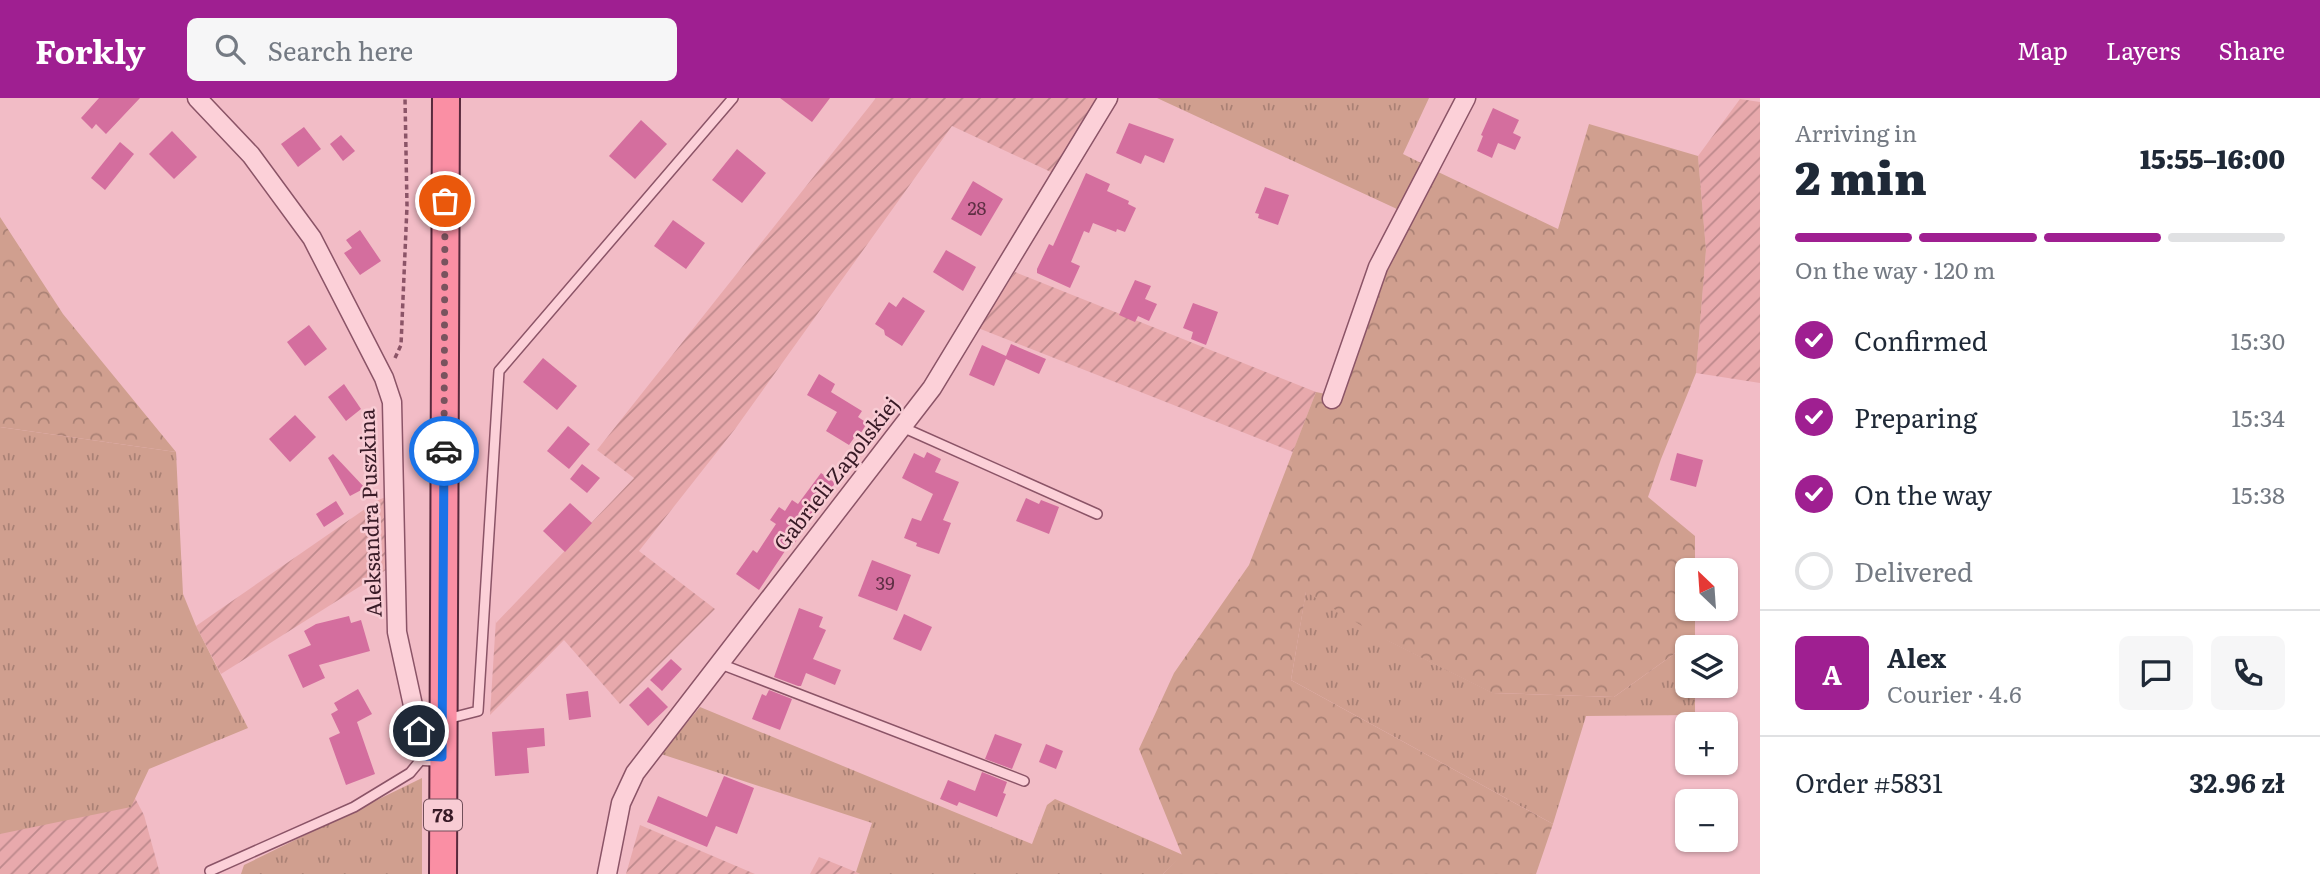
<!DOCTYPE html>
<html lang="en">
<head>
<meta charset="utf-8">
<style>
	body { margin:0; font-family:Literata,serif; background:#f6f6f7; color:#1f2937; height:100vh; display:flex; flex-direction:column; font-size:26px; white-space:nowrap }
	* { box-sizing:border-box; margin:0 }
	p { font-size:23px; color:#747a83 }
	.icon { flex:none; width:38px; height:38px; fill:none; stroke:currentColor; stroke-width:2; stroke-linecap:round; stroke-linejoin:round }
	.map { position:relative; flex:1; overflow:hidden }
	.drawer { display:flex; flex-direction:column; background:#fff; width:560px }
	.drawer>* { flex:none }
	.needle { width:46px; rotate:335deg }
	.fabs { position:absolute; left:1675px; top:460px; display:grid; gap:14px }
	.fabs a { display:grid; place-items:center; width:63px; height:63px; border-radius:10px; background:#fff; box-shadow:0 2px 5px #0004; font-size:35px }
	.pin { position:absolute; display:grid; place-items:center; width:60px; height:60px; color:#fff; margin:-30px; border:4px solid #fff; border-radius:50%; box-shadow:0 2px 7px #0007 }
	.courier { position:absolute; display:grid; place-items:center; width:70px; height:70px; margin:-35px; border:5px solid #1a73e8; border-radius:50%; background:#fff; color:#222; box-shadow:0 2px 9px #0007 }
	.headline em { font-style:normal; font-weight:800 }
	.headline div { display:flex; flex-direction:column-reverse }
	.headline { display:flex; align-items:center; justify-content:space-between; height:119px; padding:0 35px }
	h1 { font-size:46px; font-weight:800; line-height:52px }
	.bar { display:grid; grid-template-columns:repeat(4,1fr); gap:10px 7px; align-content:center; height:84px; padding:0 35px }
	.bar i { height:9px; border-radius:5px; background:#e0e1e3 }
	.bar .on { background:#9f1f91 }
	.bar p { grid-column:span 4 }
	.line { display:flex; align-items:center; gap:18px; padding:0 35px; border-top:2px solid #e0e1e3 }
	.line div { flex:1 }
	.round { display:grid; place-items:center; flex:none; width:74px; height:74px; border-radius:10px; background:#f6f6f7 }
	ol { padding:0 35px; list-style:none }
	li { display:flex; align-items:center; gap:21px; height:77px }
	li p { margin-inline-start:auto }
	li .icon { padding:7px; border-radius:50%; background:#9f1f91; color:#fff; stroke-width:4 }
	li:last-child { color:#747a83 }
	li i { width:38px; height:38px; border:4px solid #e0e1e3; border-radius:50% }
	header { display:flex; align-items:center; gap:42px; box-sizing:border-box; height:98px; padding:0 35px; background:#9f1f91; color:#fff }
	header strong { font-size:33px }
	nav { display:flex; gap:38px; margin-inline-start:auto; font-size:24px }
	.search { width:490px; height:63px; background:#f6f6f7; display:flex; align-items:center; gap:18px; box-sizing:border-box; padding:0 24px; border-radius:10px; color:#747a83; font-size:26px }
	main { display:flex; flex:1; min-height:0 }
	.map>svg:first-child { display:block }
	.farmland { fill:url(#farmland-furrows) }
	.grass { fill:url(#grass-tufts) }
	.forest { fill:url(#forest-crowns) }
	.building { fill:#d46e9e }
	.lines { fill:none; stroke-linecap:round; stroke-linejoin:round }
	.service-casing { stroke:#8b5467; stroke-width:12 }
	.minor-casing { stroke:#8b5467; stroke-width:21 }
	.primary-casing { stroke:#58293c; stroke-width:30 }
	.path { stroke:#8b5467; stroke-width:3.5; stroke-dasharray:5 3.5; stroke-linecap:butt }
	.service { stroke:#fcd0d8; stroke-width:9 }
	.minor { stroke:#fcd0d8; stroke-width:18 }
	.primary { stroke:#fa8fa4; stroke-width:26 }
	.done { stroke:#79535e; stroke-width:7; stroke-dasharray:0 12.6 }
	.route { stroke:#1a73e8; stroke-width:9 }
	.labels { text-anchor:middle; stroke-width:5; stroke-linejoin:round; paint-order:stroke }
	.number-label { font-size:18px; fill:#5f2f44 }
	.shield { fill:#f8ccd4; stroke:#724f5a; stroke-width:2 }
	.shield-label { font-size:19px; font-weight:bold; fill:#381a26 }
	.street-label { font-size:21px; fill:#381a26; stroke:#f8ccd4 }
</style>
</head>
<body>
<header>
<strong>Forkly</strong>
<div class="search"><svg class="icon" aria-label="search" viewBox="0 0 24 24"><circle cx="10" cy="10" r="6"/><path d="M15 15l6 6"/></svg>Search here</div>
<nav><a>Map</a><a>Layers</a><a>Share</a></nav>
</header>
<main>
<div class="map">
<svg width="1760" height="776" viewBox="0 0 1760 776">
	<defs>
		<pattern id="farmland-furrows" width="10" height="10" patternUnits="userSpaceOnUse" patternTransform="scale(1.75)"><rect width="10" height="10" fill="#e8a9ac"/><path d="M-1 1l2-2M0 10L10 0M9 11l2-2" fill="none" stroke="#bd898c"/></pattern>
		<pattern id="grass-tufts" width="24" height="20" patternUnits="userSpaceOnUse" patternTransform="scale(1.75)"><rect width="24" height="20" fill="#d09f8f"/><path d="M3 7l-1-3M5 7V3M7 7l1-3M15 17l-1-3M17 17v-4M19 17l1-3" fill="none" stroke="#aa8175"/></pattern>
		<pattern id="forest-crowns" width="20" height="18" patternUnits="userSpaceOnUse" patternTransform="scale(1.75)"><rect width="20" height="18" fill="#d09f8f"/><path d="M2 6a3 3 0 1 1 6 0M12 15a3 3 0 1 1 6 0" fill="none" stroke="#aa8175"/></pattern>
	</defs>
	<rect width="100%" height="100%" fill="#f2bcc6"/>
	<g class="farmland">
		<polygon points="876,0 1099,0 1053,75 952,28 735,331 639,453 715,511 620,606 564,542 490,617 496,521 496,525 634,380 597,352"/>
		<polygon points="1740,1 1760,4 1760,285 1696,275 1706,152 1698,58"/>
		<polygon points="1015,174 1316,294 1293,354 978,230"/>
		<polygon points="386,399 389,470 221,576 196,528 378,402"/>
		<polygon points="129,689 144,717 160,776 0,776 0,719"/>
		<polygon points="640,727 755,776 626,776"/>
		<polygon points="819,759 856,774 860,776 810,776"/>
	</g>
	<g class="grass">
		<polygon points="1157,0 1429,0 1403,56 1423,66 1397,111"/>
		<polygon points="0,329 176,354 183,496 196,528 248,630 149,671 131,709 0,736"/>
		<polygon points="1306,493 1389,543 1493,595 1614,599 1695,541 1695,549 1687,550 1687,588 1695,588 1695,617 1586,618 1553,726 1291,582"/>
		<polygon points="700,609 1032,746 1047,707 1055,701 1183,757 1163,776 860,776 856,774 872,725 661,656"/>
		<polygon points="422,680 422,776 241,776 244,767"/>
	</g>
	<g class="forest">
		<polygon points="1589,26 1698,58 1706,152 1696,275 1661,361 1648,399 1695,438 1695,472 1687,472 1687,511 1695,511 1695,541 1614,599 1492,595 1382,540 1306,494 1291,582 1553,726 1536,776 1163,776 1182,757 1139,651 1174,575 1249,467 1316,294 1340,299 1384,168 1434,72 1558,131"/>
		<polygon points="0,119 63,216 176,354 0,329"/>
	</g>
	<g class="building">
		<polygon points="99,0 140,0 106,36 96,26 92,31 81,20"/>
		<polygon points="780,0 830,0 812,24"/>
		<polygon points="1493,10 1519,22 1513,35 1521,39 1515,52 1498,45 1492,60 1477,53 1483,38 1481,37"/>
		<polygon points="641,22 667,46 635,81 609,58"/>
		<polygon points="1129,25 1174,41 1164,65 1145,57 1141,66 1116,55"/>
		<polygon points="304,29 321,51 298,69 281,46"/>
		<polygon points="172,33 197,59 174,81 149,56"/>
		<polygon points="341,37 355,53 343,63 330,46"/>
		<polygon points="120,44 134,56 105,92 91,80"/>
		<polygon points="737,51 766,75 742,105 712,82"/>
		<polygon points="1086,75 1110,86 1107,93 1129,103 1128,106 1136,110 1125,134 1117,131 1116,134 1093,125 1089,135 1084,133 1071,164 1080,168 1070,190 1037,175 1037,171 1049,146 1053,148"/>
		<polygon points="973,83 1003,101 981,138 951,121"/>
		<polygon points="1265,89 1289,97 1278,127 1258,120 1259,116 1255,115"/>
		<polygon points="673,122 705,145 686,171 654,148"/>
		<polygon points="360,132 381,163 360,177 344,155 352,150 346,142"/>
		<polygon points="946,152 976,169 963,193 933,174"/>
		<polygon points="1135,182 1151,188 1145,201 1157,206 1149,223 1138,218 1135,224 1119,217"/>
		<polygon points="903,199 925,213 902,248 885,237 884,232 875,226 889,204 896,209"/>
		<polygon points="1193,205 1218,214 1206,247 1191,241 1193,234 1183,230"/>
		<polygon points="309,227 327,251 305,268 287,244"/>
		<polygon points="1011,246 1046,261 1039,276 1006,261 994,288 969,277 982,247 1006,258"/>
		<polygon points="543,260 577,288 557,312 523,284"/>
		<polygon points="819,276 835,286 831,294 862,313 858,319 867,325 859,338 856,337 849,347 826,333 837,314 807,297"/>
		<polygon points="344,286 361,311 346,323 328,299"/>
		<polygon points="295,317 316,339 290,364 269,341"/>
		<polygon points="568,328 590,346 569,371 547,353"/>
		<polygon points="927,354 941,361 935,374 959,384 943,422 951,425 939,456 916,448 917,445 904,440 912,420 921,423 933,396 902,380 914,355 924,360"/>
		<polygon points="1677,355 1703,362 1696,389 1670,382"/>
		<polygon points="333,356 365,390 350,398 328,360"/>
		<polygon points="582,366 600,380 587,395 570,381"/>
		<polygon points="821,375 835,385 792,449 789,447 759,492 736,476 753,452 757,455 776,426 770,422 779,409 785,413 792,402 798,406"/>
		<polygon points="1026,400 1039,406 1041,402 1059,409 1049,436 1016,423"/>
		<polygon points="336,403 344,416 324,429 316,416"/>
		<polygon points="570,405 592,425 565,454 543,433"/>
		<polygon points="872,462 911,477 897,513 858,498"/>
		<polygon points="799,510 823,519 819,529 826,532 813,561 841,572 835,587 806,575 801,588 798,588 774,579"/>
		<polygon points="904,516 932,529 921,553 893,541"/>
		<polygon points="349,518 351,525 361,522 370,553 319,567 325,580 303,590 288,557 311,547 304,533 316,526"/>
		<polygon points="671,561 682,571 662,593 650,582"/>
		<polygon points="648,589 668,609 648,628 629,607"/>
		<polygon points="358,591 372,616 357,624 375,676 346,687 329,640 340,635 331,616 338,612 334,605"/>
		<polygon points="769,592 792,601 780,632 752,621 762,596 766,598"/>
		<polygon points="588,593 591,619 569,622 566,596"/>
		<polygon points="544,630 545,648 527,650 529,675 495,678 492,634"/>
		<polygon points="995,636 1022,646 1012,671 985,661"/>
		<polygon points="1046,646 1063,653 1056,671 1039,664"/>
		<polygon points="982,674 1007,684 1003,695 1006,696 997,719 959,704 957,708 940,701 948,682 975,693"/>
		<polygon points="724,678 754,690 737,736 716,728 707,749 647,724 658,698 707,719"/>
	</g>
	<g class="lines">
		<g class="service-casing">
			<g id="service">
				<polyline points="902,329 1097,416"/>
				<polyline points="718,565 1024,683"/>
				<polyline points="447,621 478,613 499,273 733,0"/>
				<polyline points="210,773 354,709 410,675 424,658"/>
			</g>
		</g>
		<g class="minor-casing">
			<g id="minor">
				<polyline points="197,0 251,57 312,140 384,280 392,304 397,534 424,658 442,659"/>
				<polyline points="1332,301 1378,169 1466,0"/>
				<polyline points="607,776 621,705 635,675 932,290 1108,0"/>
			</g>
		</g>
		<g class="primary-casing">
			<polyline id="primary" points="443,776 446,0"/>
		</g>
		<polyline class="path" points="395,260 401,247 407,108 405,0"/>
		<use href="#service" class="service"/>
		<use href="#minor" class="minor"/>
		<use href="#primary" class="primary"/>
	</g>
	<g class="lines">
		<polyline class="done" points="444,353 445,103"/>
		<polyline class="route" points="419,633 424,658 442,659 444,353"/>
	</g>
	<g class="labels">
		<g class="number-label">
			<text x="977" y="117">28</text>
			<text x="885" y="492">39</text>
		</g>
		<rect class="shield" x="424" y="701.5" width="38" height="31" rx="5"/>
		<g class="shield-label">
			<text x="443" y="724">78</text>
		</g>
		<g class="street-label">
			<text transform="translate(837 376) rotate(-52)" y="7">Gabrieli Zapolskiej</text>
			<text transform="translate(371 415) rotate(-92)" y="7">Aleksandra Puszkina</text>
		</g>
	</g>
</svg>
<div class="fabs">
<a><svg class="needle" viewBox="-14 -14 28 28"><path d="M0-13l5 13h-10z" fill="#e53935"/><path d="M0 13l5-13h-10z" fill="#747a83"/></svg></a>
<a><svg class="icon" aria-label="layers" viewBox="0 0 24 24"><path d="M12 4l9 5-9 5-9-5zM3 14l9 5 9-5"/></svg></a>
<a>+</a>
<a>−</a>
</div>
<div class="pin" style="left:445px;top:103px;background:#ea580c"><svg class="icon" aria-label="bag" viewBox="0 0 24 24"><path d="M5 8h14l-1 12H6zM9 8a3 3 0 0 1 6 0"/></svg></div>
<div class="pin" style="left:419px;top:633px;background:#1f2937"><svg class="icon" aria-label="home" viewBox="0 0 24 24"><path d="M3 11l9-7 9 7M6 9v11h12V9"/></svg></div>
<div class="courier" style="left:444px;top:353px"><svg class="icon" aria-label="car" viewBox="0 0 24 24"><path d="M5 17H2v-5l4-1 3-4h7l3 4 3 1v5h-3M9 17h6M6 11h13"/><circle cx="7" cy="17" r="2"/><circle cx="17" cy="17" r="2"/></svg></div>
</div>
<section class="drawer">
<div class="headline"><div><h1>2 min</h1><p>Arriving in</p></div><em>15:55–16:00</em></div>
<div class="bar"><i class="on"></i><i class="on"></i><i class="on"></i><i></i><p>On the way · 120 m</p></div>
<ol>
<li><svg class="icon" aria-label="check" viewBox="0 0 24 24"><path d="M5 12l5 5 9-10"/></svg>Confirmed<p>15:30</p></li>
<li><svg class="icon" aria-label="check" viewBox="0 0 24 24"><path d="M5 12l5 5 9-10"/></svg>Preparing<p>15:34</p></li>
<li><svg class="icon" aria-label="check" viewBox="0 0 24 24"><path d="M5 12l5 5 9-10"/></svg>On the way<p>15:38</p></li>
<li><i></i>Delivered</li>
</ol>
<div class="line" style="height:126px"><b class="round" style="background:#9f1f91;color:#fff">A</b><div><b>Alex</b><p>Courier · 4.6</p></div><a class="round"><svg class="icon" aria-label="chat" viewBox="0 0 24 24"><path d="M4 5h16v11H9l-5 4z"/></svg></a><a class="round"><svg class="icon" aria-label="phone" viewBox="0 0 24 24"><path d="M5 4h4l2 5-3 2q2 4 5 5l2-3 5 2v4C11 20 4 13 5 4z"/></svg></a></div>
<div class="line" style="height:91px"><div>Order #5831</div><b>32.96 zł</b></div>
</section>
</main>
</body>
</html>
